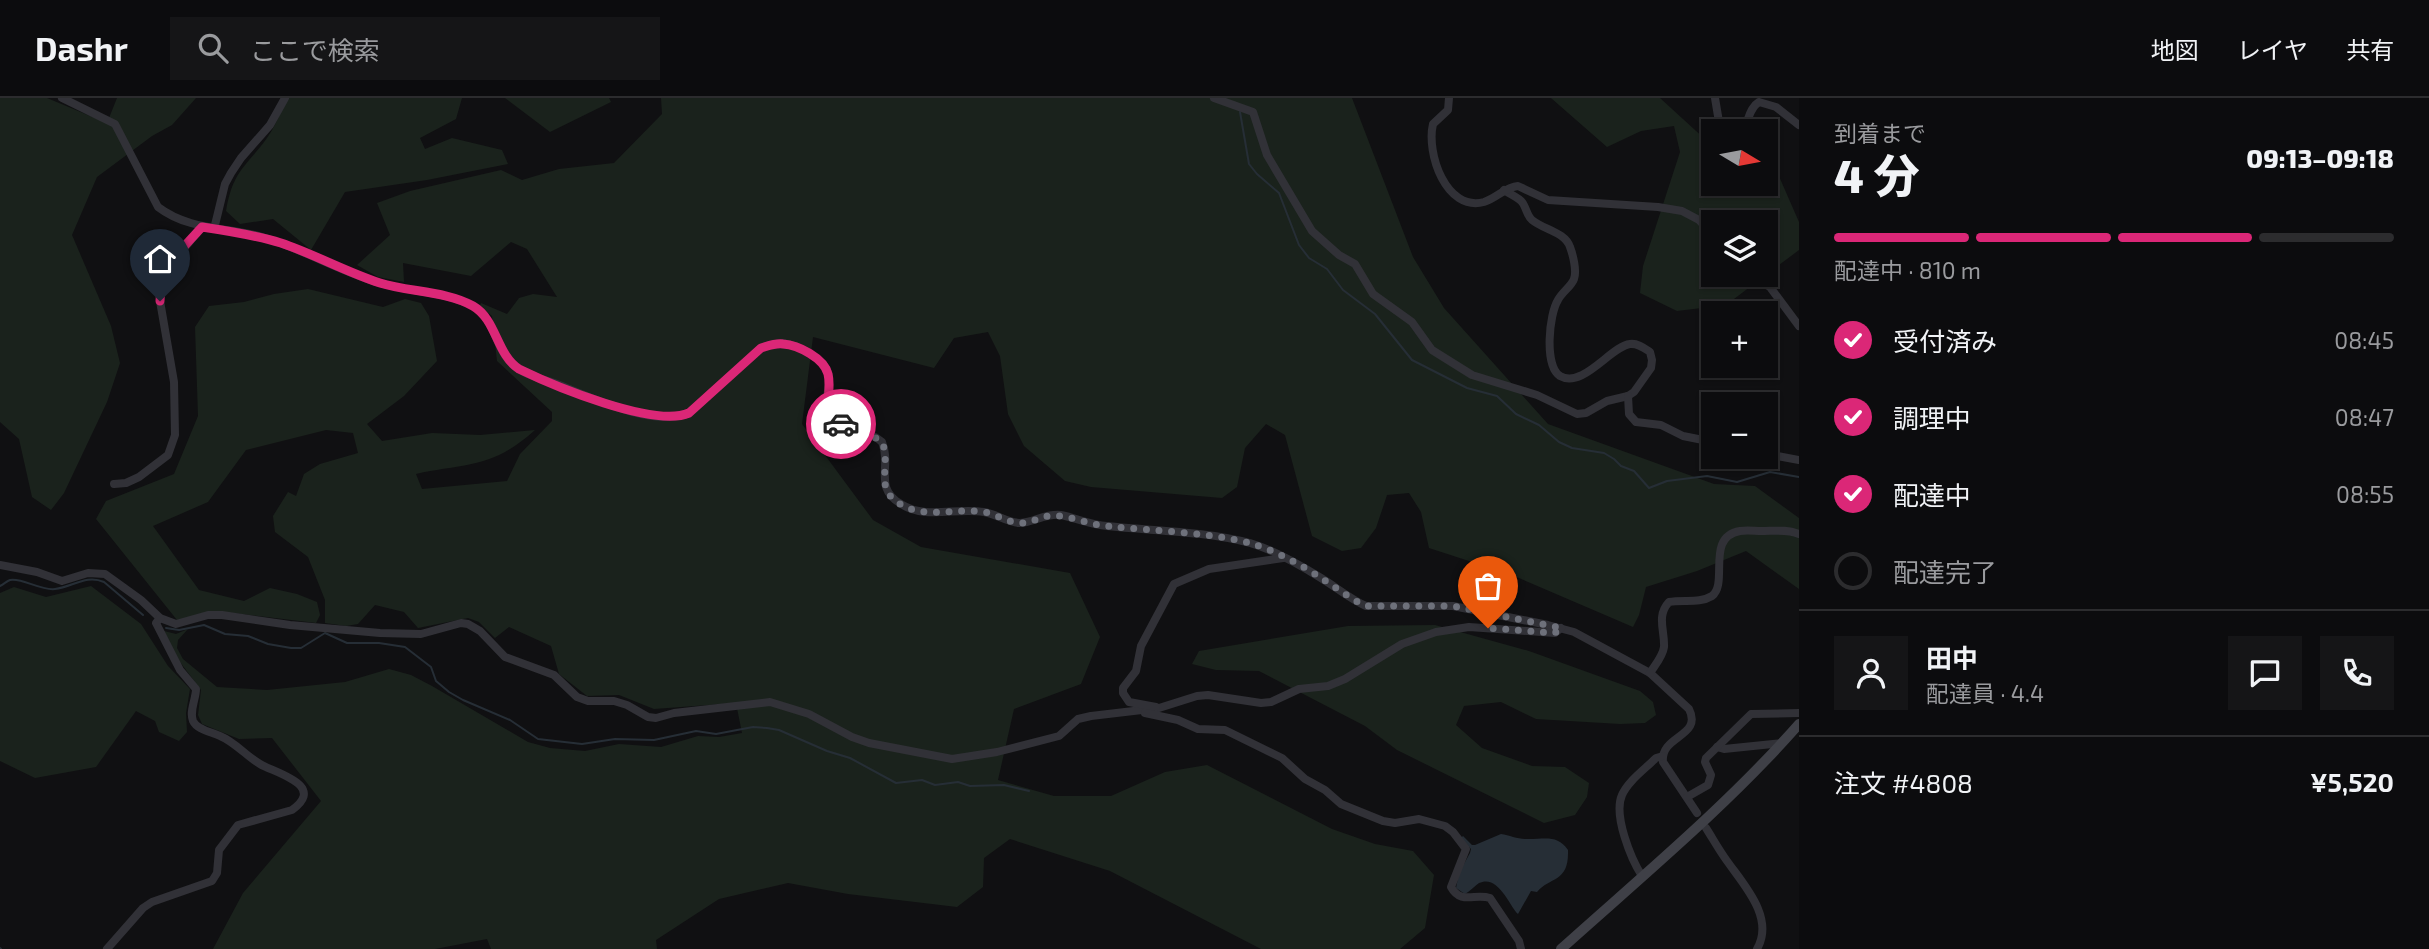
<!DOCTYPE html>
<html lang="ja">
<head>
<meta charset="utf-8">
<style>
	body { margin:0; font-family:"Exo 2","Noto Sans JP",sans-serif; background:#151517; color:#f1f3f6; height:100vh; display:flex; flex-direction:column; font-size:26px; white-space:nowrap }
	* { box-sizing:border-box; margin:0 }
	p { font-size:23px; color:#9a9b9e }
	.icon { flex:none; width:38px; height:38px; fill:none; stroke:currentColor; stroke-width:2; stroke-linecap:round; stroke-linejoin:round }
	.map { position:relative; flex:1; overflow:hidden }
	.side { display:flex; flex-direction:column; background:#0c0c0e; width:630px }
	.side>* { flex:none }
	.needle { width:46px; rotate:100deg }
	.controls { position:absolute; left:1701px; top:21px; display:grid; gap:14px }
	.controls a { display:grid; place-items:center; width:77px; height:77px; border-radius:0px; background:#0c0c0e; box-shadow:0 2px 5px #0004,0 0 0 2px #2c2c2e; font-size:35px }
	.pin { position:absolute; display:grid; place-items:center; width:60px; height:60px; color:#fff; margin:-72px -30px; border-radius:50% 50% 50% 0; rotate:-45deg; box-shadow:0 0 7px #0007 }
	.pin .icon { rotate:45deg }
	.courier { position:absolute; display:grid; place-items:center; width:70px; height:70px; margin:-35px; border:5px solid #db2777; border-radius:50%; background:#fff; color:#222; box-shadow:0 2px 9px #0007 }
	.summary em { font-style:normal; font-weight:800 }
	.summary div { display:flex; flex-direction:column-reverse }
	.summary { display:flex; align-items:center; justify-content:space-between; height:119px; padding:0 35px }
	h1 { font-size:46px; font-weight:800; line-height:52px }
	.bar { display:grid; grid-template-columns:repeat(4,1fr); gap:10px 7px; align-content:center; height:84px; padding:0 35px }
	.bar i { height:9px; border-radius:5px; background:#2c2c2e }
	.bar .active { background:#db2777 }
	.bar p { grid-column:span 4 }
	.line { display:flex; align-items:center; gap:18px; padding:0 35px; border-top:2px solid #2c2c2e }
	.line div { flex:1 }
	.round { display:grid; place-items:center; flex:none; width:74px; height:74px; border-radius:0px; background:#151517 }
	ol { padding:0 35px; list-style:none }
	li { display:flex; align-items:center; gap:21px; height:77px }
	li p { margin-inline-start:auto }
	li .icon { padding:7px; border-radius:50%; background:#db2777; color:#fff; stroke-width:4 }
	li:last-child { color:#9a9b9e }
	li i { width:38px; height:38px; border:4px solid #2c2c2e; border-radius:50% }
	header { display:flex; align-items:center; gap:42px; box-sizing:border-box; height:98px; padding:0 35px; background:#0c0c0e; border-bottom:2px solid #2c2c2e }
	header strong { font-size:33px }
	nav { display:flex; gap:38px; margin-inline-start:auto; font-size:24px }
	.search { width:490px; height:63px; background:#151517; display:flex; align-items:center; gap:18px; box-sizing:border-box; padding:0 24px; border-radius:0px; color:#9a9b9e; font-size:26px }
	main { display:flex; flex:1; min-height:0 }
	.map>svg:first-child { display:block }
	.green { fill:#1a221c; fill-rule:evenodd }
	.water { fill:#262e36 }
	.lines { fill:none; stroke-linecap:round; stroke-linejoin:round }
	.stream { stroke:#262e36; stroke-width:2 }
	.street { stroke:#313137; stroke-width:8 }
	.secondary { stroke:#3f4047; stroke-width:10 }
	.done { stroke:#6e717b; stroke-width:7; stroke-dasharray:0 12.6 }
	.route { stroke:#db2777; stroke-width:9 }
</style>
</head>
<body>
<header>
<strong>Dashr</strong>
<div class="search"><svg class="icon" aria-label="search" viewBox="0 0 24 24"><circle cx="10" cy="10" r="6"/><path d="M15 15l6 6"/></svg>ここで検索</div>
<nav><a>地図</a><a>レイヤ</a><a>共有</a></nav>
</header>
<main>
<div class="map">
<svg width="1799" height="851" viewBox="0 0 1799 851">
	<rect width="100%" height="100%" fill="#101012"/>
	<g class="green">
		<polygon points="0,0 47,0 107,25 117,0 196,0 172,27 152,38 97,79 72,137 111,228 120,265 107,304 64,395 51,412 32,399 19,341 0,324"/>
		<path d="M289,0H462L456,21L420,40L425,51L452,40L502,52L508,66L427,82L345,94L311,152L273,121L240,126L226,113C233,72 245,70 267,40C276,28 280,13 289,0Z"/>
		<polygon points="505,0 609,0 611,4 550,34"/>
		<path d="M661,0H1352L1413,159L1444,210L1548,326L1714,386L1755,388L1799,420V491L1746,453L1697,473L1646,489L1639,517L1633,529L1512,477L1429,450L1421,414L1409,395L1387,397L1376,430L1361,450L1342,453L1312,438L1285,337L1266,326L1245,350L1237,389L1222,400L1091,389L1065,383L1024,348L1008,316L1000,258L988,234L954,240L934,270L813,239L802,326L873,422L921,449L1070,475L1100,539L1081,586L1014,611L998,682L1054,698H1111L1165,674L1207,667L1332,731L1375,746L1413,753L1434,777L1425,830L1400,851H1261L1110,773L1010,741L984,760L983,789L957,809L848,796L788,785L719,801L656,842L657,851H491L487,841L435,851H213L243,795L321,703L272,640L239,641L202,626L198,617L201,592L180,564L164,533L176,536L188,531L178,542L177,550L183,561L217,589L267,592L345,584L389,571L411,577L432,588L528,644L550,650L585,653L619,646L661,649L698,638L719,639L742,635L736,605L654,611L619,597L587,598L559,576L551,548L509,529L495,540L479,524L468,520L418,530L404,514L375,507L358,526L346,528L325,525V502L308,459L275,434L273,418L288,394L296,398L304,376L320,366L358,355L353,335L326,332L246,352L208,404L153,428L199,492L244,503L270,490L297,496L317,504L320,517L316,525L224,514L177,522L96,421L106,403L174,376L198,318L195,229L209,208L244,204L274,196L308,191L383,209L405,201L421,205L429,218L437,263L404,298L367,326L382,343L432,335L480,337L535,332C492,371 467,365 416,376L422,391L507,383L520,356L552,323V314L497,263L492,218L480,208L481,205L507,216L519,200L533,196L557,199L527,151L511,144L471,178L403,165L404,184L378,179L357,167L390,137L377,105L410,93L501,72L522,82L559,71L614,65L662,16Z"/>
		<path d="M1551,0H1660L1707,43L1713,45V86H1766V59L1771,60L1799,124V152L1726,207L1677,213L1640,195L1643,168L1680,54L1674,28L1641,33L1607,49ZM1713,124H1766V177H1713Z"/>
		<polygon points="91,488 141,526 168,568 190,591 186,615 187,634 179,643 159,634 155,623 136,613 96,669 35,680 0,663 0,495 14,489 46,499"/>
		<polygon points="1435,527 1529,553 1640,593 1653,604 1656,617 1645,625 1620,626 1536,621 1501,604 1464,608 1456,627 1482,650 1532,668 1565,669 1589,685 1587,699 1575,717 1544,725 1397,652 1365,628 1259,573 1216,572 1192,566 1199,553 1348,528"/>
	</g>
	<path class="water" d="M1501,736C1509,737 1517,741 1525,741C1542,742 1557,735 1568,752C1569,785 1551,778 1537,794L1531,793L1518,816C1509,807 1498,776 1479,785C1475,788 1470,793 1465,796L1456,790L1459,775L1470,755L1471,751L1461,740L1463,738L1472,747H1475Z"/>
	<g class="lines">
		<g class="stream">
			<polyline points="1240,14 1249,66 1257,76 1279,95 1299,147 1309,160 1327,171 1343,192 1375,216 1412,262 1467,290 1497,298 1516,316 1539,327 1559,344 1572,350 1604,355 1614,361 1621,368 1634,373 1649,390 1667,383 1707,378 1737,384 1770,374 1799,379"/>
			<path d="M0,488C4,486 7,483 10,482C21,479 41,493 55,491C73,489 86,476 104,484L143,517"/>
			<polyline points="166,530 179,532 204,527 225,536 248,538 268,546 291,550 301,550 325,535 347,545 379,545 405,549 431,569 436,583 449,594 463,602 510,622 538,641 582,646 615,641 654,642 696,633 716,636 753,629 767,630 779,632 827,653 850,660 896,685 922,682 935,687 958,684 970,688 1004,687 1029,693"/>
			<polyline points="0,850 1,851"/>
		</g>
		<g class="street">
			<path d="M62,0L115,26L158,109C188,132 225,129 259,138C302,150 340,174 383,186C411,194 445,194 471,207C496,220 494,250 513,267C524,277 543,281 557,286C590,299 654,330 689,315L761,250C768,248 775,245 782,245C799,247 827,262 829,279C830,293 821,310 833,321C845,333 868,331 882,344C892,368 873,390 901,406C926,422 956,409 984,414C996,416 1007,424 1019,425C1033,425 1045,415 1061,417C1076,420 1091,427 1107,428C1153,433 1205,433 1250,445C1274,452 1300,467 1321,480C1336,489 1350,501 1366,508H1453L1548,527L1574,534L1650,575L1689,611C1703,639 1660,637 1663,664L1697,715"/>
			<path d="M1214,0L1253,14L1267,57L1312,133L1339,157L1355,166L1373,196L1412,224L1432,252L1472,277L1537,297L1577,316L1586,315L1607,303L1628,298L1634,294L1651,270L1652,262L1650,254C1644,250 1638,245 1630,246C1611,248 1583,291 1560,278C1544,268 1549,216 1558,202C1562,194 1571,189 1574,181C1577,173 1573,157 1570,149C1565,134 1544,132 1532,122C1527,118 1526,109 1522,104C1518,99 1509,96 1504,92"/>
			<path d="M1449,0L1448,12L1433,26C1426,55 1446,114 1484,104C1497,100 1505,89 1518,88L1548,102L1658,109L1682,113L1699,122L1713,137"/>
			<path d="M1715,0L1719,24L1726,32C1754,36 1743,14 1759,4L1776,9L1799,27"/>
			<polyline points="214,131 225,86 231,75 241,60 270,27 285,0"/>
			<polyline points="1749,177 1770,189 1799,228"/>
			<polyline points="1628,298 1629,316 1636,324 1661,327 1683,338 1713,344"/>
			<polyline points="1766,356 1799,362"/>
			<polyline points="114,386 126,385 139,379 168,357 175,337 174,284 160,203 160,186 166,172 202,129"/>
			<polyline points="0,467 37,474 62,483 88,475 105,476 141,502 160,520 176,526 208,517 222,517 290,527 380,535 421,536 461,525 468,526 480,533 505,559 554,577 577,599 588,603 614,603 627,607 648,619 656,620 674,615 770,604 809,616 852,639 869,645 952,661 997,654 1059,638 1078,621 1091,618 1159,610 1197,598 1208,597 1261,605 1271,604 1299,591 1328,588 1345,581 1402,546 1436,534 1469,529 1555,535 1561,530"/>
			<path d="M1650,575C1655,567 1663,558 1664,549C1665,533 1656,518 1669,504C1683,501 1699,506 1712,498C1729,485 1705,439 1740,433C1747,432 1755,433 1761,433C1774,433 1787,431 1799,436"/>
			<polyline points="1156,609 1129,604 1123,595 1123,590 1136,573 1141,548 1174,486 1209,471 1283,460"/>
			<path d="M1145,615L1178,622L1198,631L1225,632L1282,660L1305,681L1325,692L1341,706L1383,723L1395,725L1419,721L1445,728L1453,734L1466,751L1451,789C1461,807 1475,795 1490,800L1519,843L1521,851"/>
			<polyline points="1717,649 1724,651 1782,645"/>
			<polyline points="1687,699 1708,687 1711,677 1705,664 1706,660 1751,616 1799,615"/>
			<path d="M1706,730C1713,741 1719,752 1727,763C1744,787 1775,820 1757,851"/>
			<path d="M1642,778C1631,761 1613,717 1622,697C1628,683 1645,671 1656,660L1663,658"/>
			<path d="M107,851L143,810L152,804L212,783L217,775L219,752L238,727L292,712C327,687 275,675 260,666C246,658 235,644 220,638C212,634 197,632 193,623C189,613 196,601 196,591L180,572L156,525L160,520"/>
		</g>
		<path class="secondary" d="M1561,851C1640,780 1729,706 1799,626"/>
	</g>
	<g class="lines">
		<path class="done" d="M841,326L866,334L882,344C892,368 873,390 900,406C926,422 956,409 984,414C996,416 1007,424 1019,425C1033,426 1044,415 1060,418C1076,420 1091,427 1107,428C1152,433 1206,434 1250,445C1274,452 1300,466 1321,480C1336,489 1350,501 1366,508H1453L1561,530L1555,535L1488,530"/>
		<path class="route" d="M160,203C160,170 181,152 202,129C229,133 255,137 281,145C314,156 346,174 380,185C408,194 447,193 473,208C497,222 496,256 519,271C554,288 654,330 689,315L761,250C768,248 775,245 783,246C798,247 824,260 828,276C833,296 819,314 841,326"/>
	</g>
</svg>
<div class="controls">
<a><svg class="needle" viewBox="-14 -14 28 28"><path d="M0-13l5 13h-10z" fill="#e53935"/><path d="M0 13l5-13h-10z" fill="#9a9b9e"/></svg></a>
<a><svg class="icon" aria-label="layers" viewBox="0 0 24 24"><path d="M12 4l9 5-9 5-9-5zM3 14l9 5 9-5"/></svg></a>
<a>+</a>
<a>−</a>
</div>
<div class="pin" style="left:1488px;top:530px;background:#ea580c"><svg class="icon" aria-label="bag" viewBox="0 0 24 24"><path d="M5 8h14l-1 12H6zM9 8a3 3 0 0 1 6 0"/></svg></div>
<div class="pin" style="left:160px;top:203px;background:#1f2937"><svg class="icon" aria-label="home" viewBox="0 0 24 24"><path d="M3 11l9-7 9 7M6 9v11h12V9"/></svg></div>
<div class="courier" style="left:841px;top:326px"><svg class="icon" aria-label="car" viewBox="0 0 24 24"><path d="M5 17H2v-5l4-1 3-4h7l3 4 3 1v5h-3M9 17h6M6 11h13"/><circle cx="7" cy="17" r="2"/><circle cx="17" cy="17" r="2"/></svg></div>
</div>
<section class="side">
<div class="summary"><div><h1>4 分</h1><p>到着まで</p></div><em>09:13–09:18</em></div>
<div class="bar"><i class="active"></i><i class="active"></i><i class="active"></i><i></i><p>配達中 · 810 m</p></div>
<ol>
<li><svg class="icon" aria-label="check" viewBox="0 0 24 24"><path d="M5 12l5 5 9-10"/></svg>受付済み<p>08:45</p></li>
<li><svg class="icon" aria-label="check" viewBox="0 0 24 24"><path d="M5 12l5 5 9-10"/></svg>調理中<p>08:47</p></li>
<li><svg class="icon" aria-label="check" viewBox="0 0 24 24"><path d="M5 12l5 5 9-10"/></svg>配達中<p>08:55</p></li>
<li><i></i>配達完了</li>
</ol>
<div class="line" style="height:126px"><a class="round"><svg class="icon" aria-label="person" viewBox="0 0 24 24"><circle cx="12" cy="8" r="4"/><path d="M4 21q1-7 8-7t8 7"/></svg></a><div><b>田中</b><p>配達員 · 4.4</p></div><a class="round"><svg class="icon" aria-label="chat" viewBox="0 0 24 24"><path d="M4 5h16v11H9l-5 4z"/></svg></a><a class="round"><svg class="icon" aria-label="phone" viewBox="0 0 24 24"><path d="M5 4h4l2 5-3 2q2 4 5 5l2-3 5 2v4C11 20 4 13 5 4z"/></svg></a></div>
<div class="line" style="height:91px"><div>注文 #4808</div><b>¥5,520</b></div>
</section>
</main>
</body>
</html>
